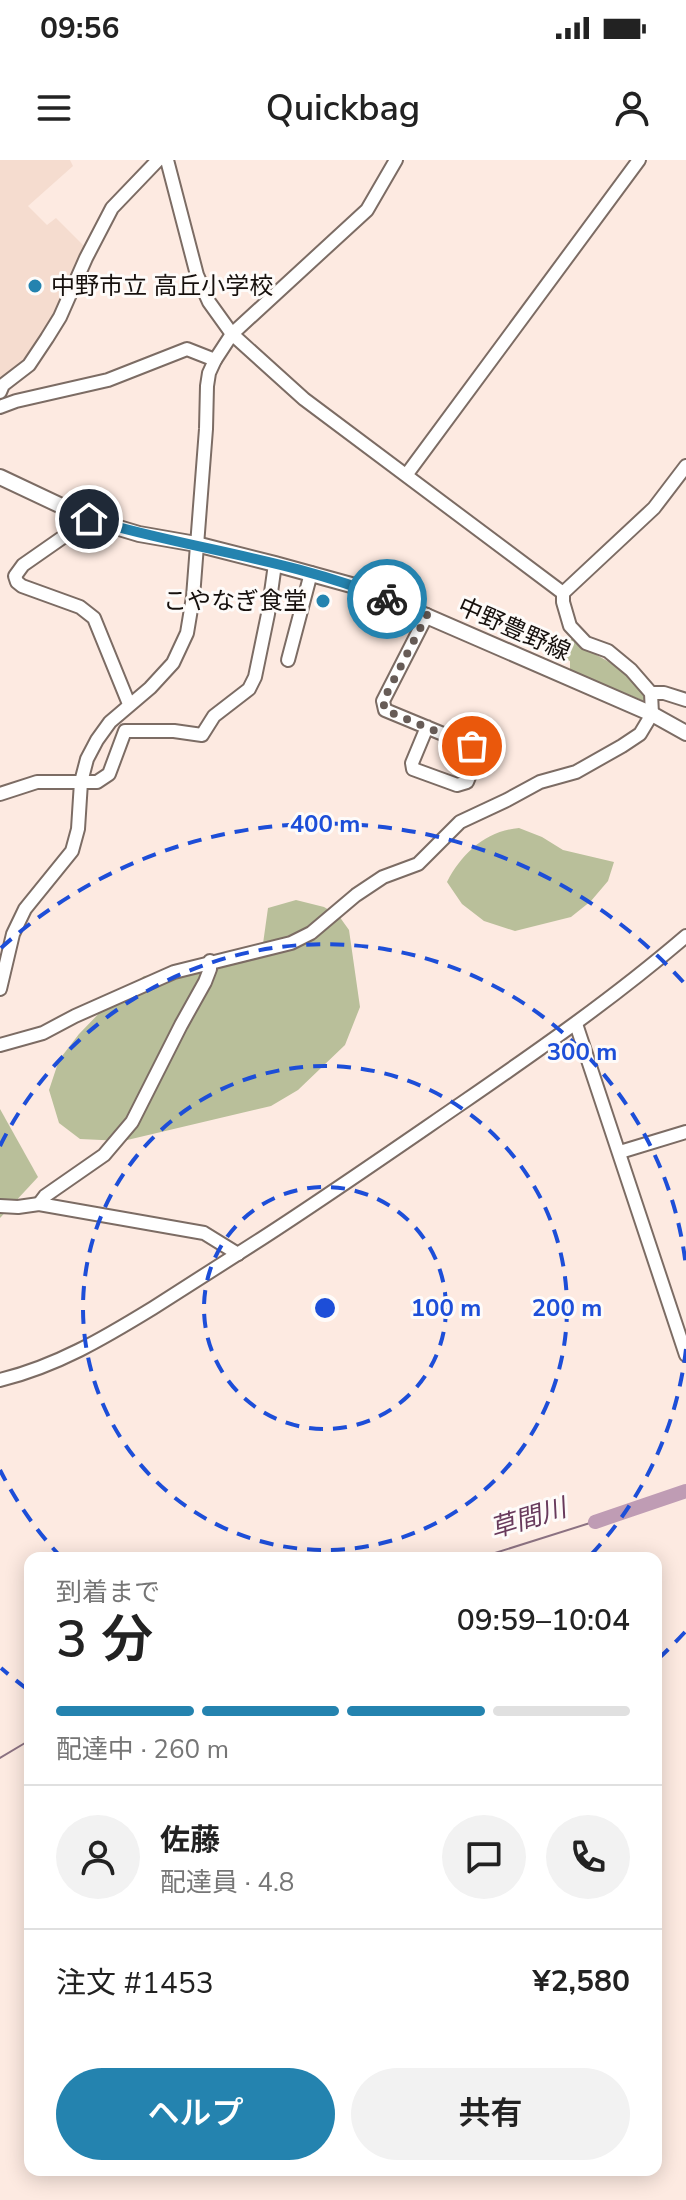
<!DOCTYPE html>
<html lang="ja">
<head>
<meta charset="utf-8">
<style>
	body { margin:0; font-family:"Nunito Sans","Noto Sans JP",sans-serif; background:#f2f2f2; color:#222; height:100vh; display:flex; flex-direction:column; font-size:30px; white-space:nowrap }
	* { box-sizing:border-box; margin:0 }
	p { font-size:26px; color:#767676 }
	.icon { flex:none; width:44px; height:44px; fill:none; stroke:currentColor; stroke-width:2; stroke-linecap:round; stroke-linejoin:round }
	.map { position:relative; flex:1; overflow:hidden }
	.panel { position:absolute; left:24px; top:1392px; width:638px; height:624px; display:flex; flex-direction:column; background:#fff; border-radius:16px; box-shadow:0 4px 20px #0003 }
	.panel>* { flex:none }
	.pin { position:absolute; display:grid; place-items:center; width:68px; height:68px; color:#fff; margin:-34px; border:4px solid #fff; border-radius:50%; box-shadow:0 2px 8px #0007 }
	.courier { position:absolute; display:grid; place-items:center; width:80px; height:80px; margin:-40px; border:6px solid #2483af; border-radius:50%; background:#fff; color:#222; box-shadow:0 2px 10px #0007 }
	.headline em { font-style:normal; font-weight:600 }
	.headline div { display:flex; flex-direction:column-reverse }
	.headline { display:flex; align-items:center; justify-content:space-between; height:136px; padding:0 32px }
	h1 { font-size:52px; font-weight:600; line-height:60px }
	.bar { display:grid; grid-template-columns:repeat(4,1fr); gap:12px 8px; align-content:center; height:96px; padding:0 32px }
	.bar i { height:10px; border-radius:6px; background:#e0e0e0 }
	.bar .active { background:#2483af }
	.bar p { grid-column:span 4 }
	.line { display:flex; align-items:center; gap:20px; padding:0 32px; border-top:2px solid #e0e0e0 }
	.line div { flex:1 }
	.round { display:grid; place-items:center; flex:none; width:84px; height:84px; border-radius:42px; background:#f2f2f2 }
	.button { display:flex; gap:16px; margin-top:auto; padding:16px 32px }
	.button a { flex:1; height:92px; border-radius:48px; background:#2483af; color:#fff; font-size:32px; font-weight:600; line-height:92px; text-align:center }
	.button a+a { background:#f2f2f2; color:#222 }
	.status { display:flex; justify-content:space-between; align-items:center; height:56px; padding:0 40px; background:#fff; direction:ltr }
	.status svg { height:22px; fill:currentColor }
	header { display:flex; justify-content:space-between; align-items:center; height:104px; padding:0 32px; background:#fff; font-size:36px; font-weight:600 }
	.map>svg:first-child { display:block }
	.built { fill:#f5dccf }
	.forest { fill:#b9bf9a }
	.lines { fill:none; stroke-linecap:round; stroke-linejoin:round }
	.stream { stroke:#8c7282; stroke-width:2 }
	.river { stroke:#bf9cb4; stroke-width:14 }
	.minor-casing { stroke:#7c6c64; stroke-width:16 }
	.major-casing { stroke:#7c6c64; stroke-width:18 }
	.minor { stroke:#fff; stroke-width:12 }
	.major { stroke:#fff; stroke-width:14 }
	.done { stroke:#675c57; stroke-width:8; stroke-dasharray:0 14.4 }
	.route { stroke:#2483af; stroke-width:10 }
	.ring { fill:none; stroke:#1d4ed8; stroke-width:4; stroke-dasharray:14 10 }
	.poi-dot { fill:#2483af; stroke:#fefbf9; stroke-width:3 }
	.labels { text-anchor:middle; stroke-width:6; stroke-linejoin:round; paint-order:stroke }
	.poi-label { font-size:24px; fill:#16100d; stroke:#fefbf9; text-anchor:start }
	.street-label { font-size:24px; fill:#16100d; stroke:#fefbf9 }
	.water-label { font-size:26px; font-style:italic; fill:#683a5c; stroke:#fefbf9 }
	.centre { fill:#1d4ed8; stroke:#fefbf9; stroke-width:4 }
	.ring-label { font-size:24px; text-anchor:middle; font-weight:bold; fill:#1d4ed8; stroke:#fefbf9; stroke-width:6; stroke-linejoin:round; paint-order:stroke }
</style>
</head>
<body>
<div class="status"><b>09:56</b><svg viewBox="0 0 49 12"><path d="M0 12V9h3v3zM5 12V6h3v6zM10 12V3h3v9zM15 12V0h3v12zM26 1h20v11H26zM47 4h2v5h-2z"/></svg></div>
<header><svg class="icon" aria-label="menu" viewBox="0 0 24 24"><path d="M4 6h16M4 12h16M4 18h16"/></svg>Quickbag<svg class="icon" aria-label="person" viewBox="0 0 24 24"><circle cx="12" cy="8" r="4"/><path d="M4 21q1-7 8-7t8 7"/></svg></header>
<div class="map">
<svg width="686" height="2040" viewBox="0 0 686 2040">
	<rect width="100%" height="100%" fill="#fdeae1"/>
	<polygon class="built" points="0,0 70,0 73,6 28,46 47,65 56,58 86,88 58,154 27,202 0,220"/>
	<g class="forest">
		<polygon points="390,404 407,413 403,427 418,436 414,443 377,428"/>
		<path d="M575,478L591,487V492C613,504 635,515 645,539L644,541L570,510V501L558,497L567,480Z"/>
		<path d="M519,668L542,677L563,690L614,702L608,721L591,741L571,757L515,771L484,761L462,744L447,722C462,693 486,671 519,668Z"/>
		<polygon points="296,740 324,747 339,756 349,770 360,847 345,885 298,930 271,946 123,981 80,979 59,963 49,930 59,900 79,874 111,841 144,816 210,809 261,798 268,748"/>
		<polygon points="0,949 38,1017 0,1058"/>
	</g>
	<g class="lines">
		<g class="stream">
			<polyline points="479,1398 590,1363"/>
			<polyline points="0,1598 30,1580"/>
		</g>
		<polyline class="river" points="595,1362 686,1331"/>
		<g class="minor-casing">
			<g id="minor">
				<polyline points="167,0 197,115 209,142 232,174 304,239 563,433"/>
				<polyline points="0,232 3,225 29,205 47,178 60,157 86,98 112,48 158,0"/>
				<polyline points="0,247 16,241 108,220 187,189 215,200"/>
				<polyline points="407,314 639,0"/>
				<polyline points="89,359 23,405 15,416 17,422 22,426 80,447 94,458 129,544"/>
				<polyline points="288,500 311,413"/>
				<polyline points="651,533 664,533 686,540"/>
				<polyline points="427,567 412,603 413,609 457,625 467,622 478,595 472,586 385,550 383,541 427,455"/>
				<polyline points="0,634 37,622 97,622 109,614 125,571 174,571 202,575 214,556 249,529 255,517 268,454 275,404"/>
				<polyline points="0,829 13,774 25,749 72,691 78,669 81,622 87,599 97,580 110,562 150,528 173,503 187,473 193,437 206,269 207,226 209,213 215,200 232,174 367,50 396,0"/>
				<polyline points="576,864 686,1195"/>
				<polyline points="0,885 43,873 75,856 174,812 291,783 311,773 356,735 383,717 418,704 460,662 507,640 540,622 576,612 622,586 640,574 652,554 651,533 631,510 608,491 586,483 570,466 563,442 563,433 654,348 686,306"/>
				<polyline points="620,992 686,972"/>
				<polyline points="39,1044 45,1036 104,995 132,962 181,865 205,822 210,809 210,801"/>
				<polyline points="0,1046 18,1047 39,1044 204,1073 238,1094"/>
				<path d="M0,1220C57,1206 104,1178 153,1148C189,1125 225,1102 261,1079C329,1035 395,989 462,943C539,890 615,837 686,776"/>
			</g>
		</g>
		<g class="major-casing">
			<polyline id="major" points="0,317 89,359 139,374 196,384 275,404 362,428 652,554 686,573"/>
		</g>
		<use href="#minor" class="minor"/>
		<use href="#major" class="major"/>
	</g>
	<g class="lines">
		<polyline class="done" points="387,439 427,455 383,541 385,550 472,586"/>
		<path class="route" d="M89,359C188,389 292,399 387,439"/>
	</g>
	<g class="ring">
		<circle cx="325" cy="1148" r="121"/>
		<circle cx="325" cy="1148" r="242"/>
		<path d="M686 1189A363 363 0 0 1 588 1398M62 1398A363 363 0 0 1 0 1310M0 986A363 363 0 0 1 686 1107"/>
		<path d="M685 1472A484 484 0 0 1 658 1499M27 1529A484 484 0 0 1 1 1508M1 788A484 484 0 0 1 685 824"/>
	</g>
	<g class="poi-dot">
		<circle cx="35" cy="126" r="8"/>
		<circle cx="323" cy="441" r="8"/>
	</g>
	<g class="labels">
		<g class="poi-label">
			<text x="51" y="134">中野市立 高丘小学校</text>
			<text x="307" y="449" text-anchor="end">こやなぎ食堂</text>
		</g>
		<g class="street-label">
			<text transform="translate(514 469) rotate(24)" y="8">中野豊野線</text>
		</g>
		<g class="water-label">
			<text transform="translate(528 1358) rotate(-17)" y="9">草間川</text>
		</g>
	</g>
	<circle cx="325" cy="1148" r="12" class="centre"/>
	<g class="ring-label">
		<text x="325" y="672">400 m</text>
		<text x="582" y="900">300 m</text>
		<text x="446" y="1156">100 m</text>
		<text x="567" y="1156">200 m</text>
	</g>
</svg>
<div class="pin" style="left:472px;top:586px;background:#ea580c"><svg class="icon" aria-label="bag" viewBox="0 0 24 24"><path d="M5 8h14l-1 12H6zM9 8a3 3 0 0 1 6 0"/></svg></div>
<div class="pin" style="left:89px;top:359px;background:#1f2937"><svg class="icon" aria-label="home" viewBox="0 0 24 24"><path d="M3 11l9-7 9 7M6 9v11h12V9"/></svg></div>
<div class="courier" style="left:387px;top:439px"><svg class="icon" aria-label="bike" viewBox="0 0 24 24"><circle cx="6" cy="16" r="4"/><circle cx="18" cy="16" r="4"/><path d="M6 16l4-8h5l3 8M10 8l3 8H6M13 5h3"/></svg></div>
<section class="panel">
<div class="headline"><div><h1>3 分</h1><p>到着まで</p></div><em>09:59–10:04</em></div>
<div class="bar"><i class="active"></i><i class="active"></i><i class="active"></i><i></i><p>配達中 · 260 m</p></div>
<div class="line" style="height:144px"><a class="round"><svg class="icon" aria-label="person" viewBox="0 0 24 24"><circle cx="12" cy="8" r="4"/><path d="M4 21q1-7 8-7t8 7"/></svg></a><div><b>佐藤</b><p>配達員 · 4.8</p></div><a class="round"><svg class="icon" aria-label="chat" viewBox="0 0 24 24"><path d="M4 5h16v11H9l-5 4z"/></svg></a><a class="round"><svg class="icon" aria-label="phone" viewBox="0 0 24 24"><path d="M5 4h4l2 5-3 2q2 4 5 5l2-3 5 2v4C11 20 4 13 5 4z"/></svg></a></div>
<div class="line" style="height:104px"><div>注文 #1453</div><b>¥2,580</b></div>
<div class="button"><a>ヘルプ</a><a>共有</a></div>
</section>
</div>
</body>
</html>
